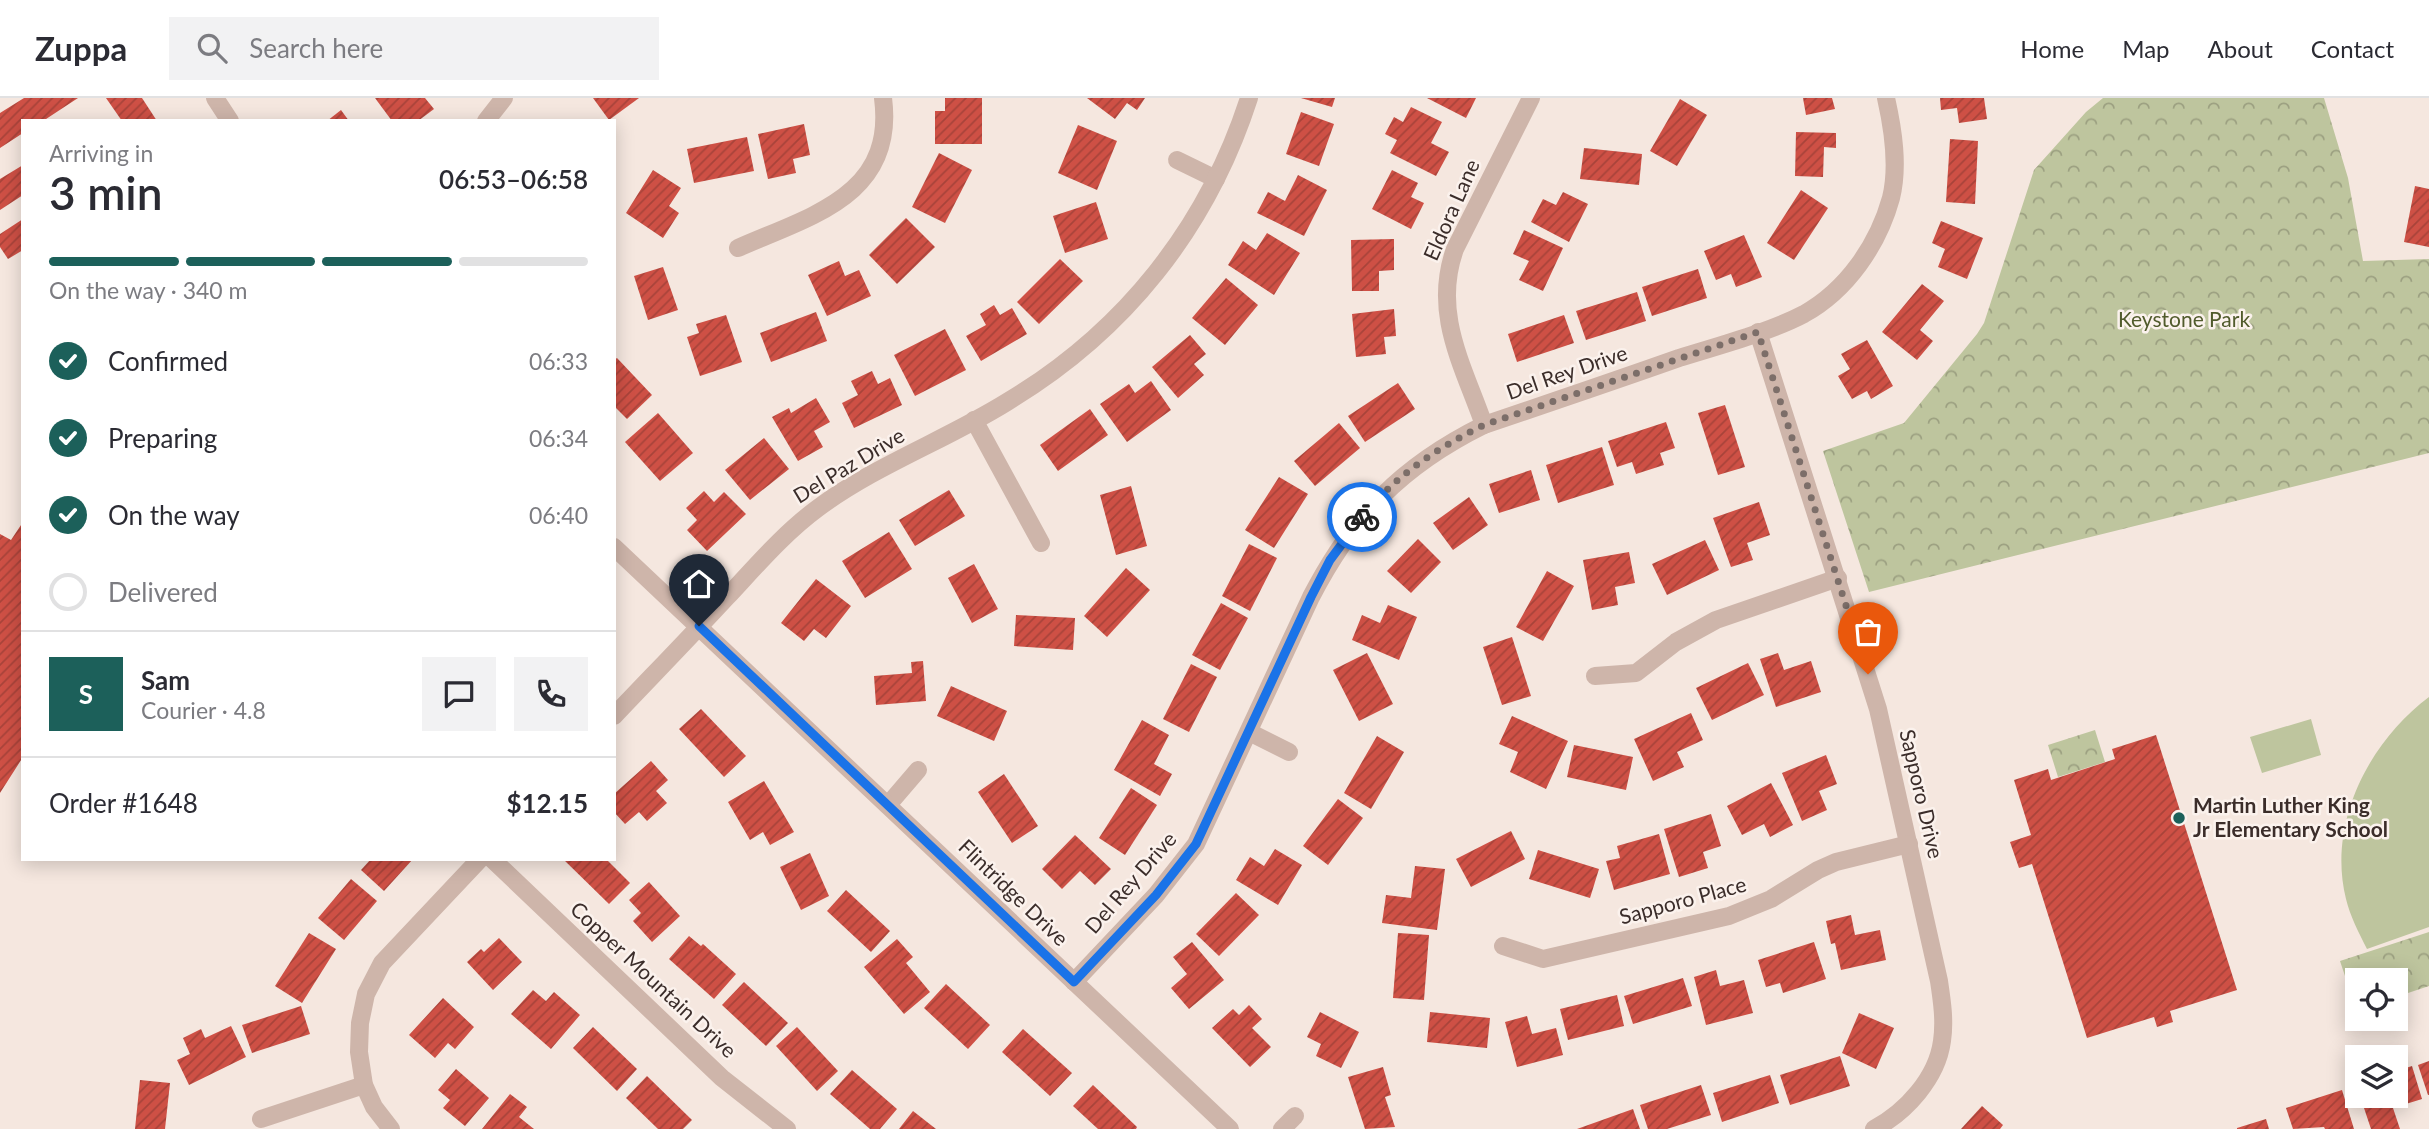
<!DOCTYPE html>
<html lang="en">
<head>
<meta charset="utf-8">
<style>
	body { margin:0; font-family:Lato,sans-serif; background:#f2f2f3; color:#2b2b33; height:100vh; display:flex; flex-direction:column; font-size:26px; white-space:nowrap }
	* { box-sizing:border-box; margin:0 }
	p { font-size:23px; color:#7c7c81 }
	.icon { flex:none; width:38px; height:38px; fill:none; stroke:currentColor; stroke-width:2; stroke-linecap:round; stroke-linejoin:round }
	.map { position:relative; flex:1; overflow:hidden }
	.panel { position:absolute; left:21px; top:21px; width:595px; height:742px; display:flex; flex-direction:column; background:#fff; border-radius:0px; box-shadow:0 4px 18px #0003 }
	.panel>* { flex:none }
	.tools { position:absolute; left:2345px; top:870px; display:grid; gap:14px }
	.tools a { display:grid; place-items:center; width:63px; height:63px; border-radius:0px; background:#fff; box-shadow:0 4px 18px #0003; font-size:35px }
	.pin { position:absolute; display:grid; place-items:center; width:60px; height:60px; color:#fff; margin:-72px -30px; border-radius:50% 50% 50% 0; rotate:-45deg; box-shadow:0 0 7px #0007 }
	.pin .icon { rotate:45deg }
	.courier { position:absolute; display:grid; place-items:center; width:70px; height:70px; margin:-35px; border:5px solid #1a73e8; border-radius:50%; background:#fff; color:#222; box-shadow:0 2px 9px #0007 }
	.summary em { font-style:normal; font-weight:600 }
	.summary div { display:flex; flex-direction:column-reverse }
	.summary { display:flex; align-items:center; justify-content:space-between; height:119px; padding:0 28px }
	h1 { font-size:46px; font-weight:600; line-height:52px }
	.bar { display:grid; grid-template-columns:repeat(4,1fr); gap:10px 7px; align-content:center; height:84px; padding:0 28px }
	.bar i { height:9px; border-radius:5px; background:#e1e1e2 }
	.bar .on { background:#1c605a }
	.bar p { grid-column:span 4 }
	.line { display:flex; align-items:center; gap:18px; padding:0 28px; border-top:2px solid #e1e1e2 }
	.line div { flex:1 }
	.round { display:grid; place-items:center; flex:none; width:74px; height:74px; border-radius:0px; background:#f2f2f3 }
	ol { padding:0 28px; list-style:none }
	li { display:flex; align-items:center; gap:21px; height:77px }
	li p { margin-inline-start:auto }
	li .icon { padding:7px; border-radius:50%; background:#1c605a; color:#fff; stroke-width:4 }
	li:last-child { color:#7c7c81 }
	li i { width:38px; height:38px; border:4px solid #e1e1e2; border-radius:50% }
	header { display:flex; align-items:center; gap:42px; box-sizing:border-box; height:98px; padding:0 35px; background:#fff; border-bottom:2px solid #e1e1e2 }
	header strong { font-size:33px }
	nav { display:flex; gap:38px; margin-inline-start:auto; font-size:24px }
	.search { width:490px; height:63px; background:#f2f2f3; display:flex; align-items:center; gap:18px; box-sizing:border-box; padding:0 24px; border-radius:0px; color:#7c7c81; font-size:26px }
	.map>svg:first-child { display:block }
	.grass { fill:#bec59e }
	.forest { fill:url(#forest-crowns) }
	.building { fill:url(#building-hatch) }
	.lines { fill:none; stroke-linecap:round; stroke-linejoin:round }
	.minor { stroke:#ceb5aa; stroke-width:18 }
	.tertiary { stroke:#ceb5aa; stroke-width:18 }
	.done { stroke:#7c6e69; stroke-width:7; stroke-dasharray:0 12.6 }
	.route { stroke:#1a73e8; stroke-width:9 }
	.poi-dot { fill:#1c605a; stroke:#fbf2ed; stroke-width:2.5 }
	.labels { text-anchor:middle; stroke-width:5; stroke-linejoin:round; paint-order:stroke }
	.street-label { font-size:21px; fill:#3b2d2a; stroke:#fbf2ed }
	.park-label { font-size:21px; fill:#515b2c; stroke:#fbf2ed }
	.poi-label { font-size:21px; font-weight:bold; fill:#3b2d2a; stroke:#fbf2ed; text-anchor:start }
</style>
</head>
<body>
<header>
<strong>Zuppa</strong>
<div class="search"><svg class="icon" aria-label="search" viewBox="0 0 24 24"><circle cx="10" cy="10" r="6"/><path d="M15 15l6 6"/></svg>Search here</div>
<nav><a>Home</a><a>Map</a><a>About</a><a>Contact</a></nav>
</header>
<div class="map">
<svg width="2429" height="1031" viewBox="0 0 2429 1031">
	<defs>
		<pattern id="forest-crowns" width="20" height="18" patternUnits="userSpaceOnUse" patternTransform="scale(1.75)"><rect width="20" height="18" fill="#bec59e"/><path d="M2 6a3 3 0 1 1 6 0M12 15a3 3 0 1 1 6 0" fill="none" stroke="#9ca081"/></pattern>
		<pattern id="building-hatch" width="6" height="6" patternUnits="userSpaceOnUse" patternTransform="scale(1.75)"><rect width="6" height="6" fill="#ce5045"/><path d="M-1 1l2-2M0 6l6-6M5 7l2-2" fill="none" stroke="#a8433a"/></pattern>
	</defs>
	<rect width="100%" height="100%" fill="#f5e7df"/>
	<g class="grass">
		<path d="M2429,599V829L2367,851C2359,835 2350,818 2346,801C2327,725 2369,644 2429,599Z"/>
		<polygon points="2311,621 2321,657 2262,675 2250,639"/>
	</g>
	<g class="forest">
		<polygon points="2103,0 2324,0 2348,80 2363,163 2429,161 2429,355 1869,494 1823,353 1904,325 1977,236 1984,225 2034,72 2086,14"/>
		<polygon points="2095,632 2105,664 2058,679 2048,647"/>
		<polygon points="2429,834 2429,888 2396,899 2396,882 2357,882 2357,891 2350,893 2340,863"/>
	</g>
	<g class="building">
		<polygon points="24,0 78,0 43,23 23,23 23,35 0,50 0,15"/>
		<polygon points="106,0 142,0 157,23 122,23"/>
		<polygon points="375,0 425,0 434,11 418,23 392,23"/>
		<polygon points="593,0 639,0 609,22"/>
		<polygon points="945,0 982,0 982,46 935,46 935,13 945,13"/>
		<polygon points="1087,0 1145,0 1137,12 1127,5 1115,21"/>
		<polygon points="1301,0 1335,0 1332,9"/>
		<polygon points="1427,0 1476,0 1466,20"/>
		<polygon points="1803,0 1832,0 1835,11 1806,17"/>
		<polygon points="1940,0 1984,0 1987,21 1959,25 1957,10 1941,12"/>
		<polygon points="1680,1 1707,17 1677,68 1650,53"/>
		<polygon points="1411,9 1442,24 1431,45 1449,54 1436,78 1390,55 1397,42 1385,36 1394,19 1403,24"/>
		<polygon points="341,12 349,23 327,23"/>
		<polygon points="1301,14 1334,26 1319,68 1286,56"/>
		<polygon points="804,26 810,57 793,61 796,75 768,81 758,36"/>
		<polygon points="1078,27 1117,43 1097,92 1058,75"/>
		<polygon points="1796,34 1836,35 1836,50 1824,49 1823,79 1795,78"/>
		<polygon points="747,39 754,73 694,85 687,51"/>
		<polygon points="1950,41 1978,43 1975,106 1946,104"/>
		<polygon points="1584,50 1642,56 1639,87 1580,81"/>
		<polygon points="939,55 972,72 945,125 912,109"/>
		<polygon points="23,67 23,97 0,112 0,81"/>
		<polygon points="653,72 681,90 669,108 679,115 663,140 626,115"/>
		<polygon points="1392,72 1418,85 1411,99 1424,105 1411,131 1372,111"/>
		<polygon points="1298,77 1327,92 1304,138 1257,115 1268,94 1285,103"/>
		<polygon points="2415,88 2429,91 2429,149 2404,144"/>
		<polygon points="1801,92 1828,110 1794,162 1767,145"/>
		<polygon points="1563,94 1588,106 1569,144 1531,124 1543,101 1556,107"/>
		<polygon points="1096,104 1108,141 1065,155 1053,118"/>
		<polygon points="906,120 935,149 897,186 869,157"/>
		<polygon points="23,121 23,152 8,161 0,149 0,136"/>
		<polygon points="1941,123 1983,140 1967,181 1938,169 1945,151 1932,145"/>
		<polygon points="1524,132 1563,150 1543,193 1519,182 1529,163 1513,156"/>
		<polygon points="1267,135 1300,155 1274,197 1228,167 1243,143 1256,152"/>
		<polygon points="1744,137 1762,179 1736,189 1731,176 1716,182 1704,153"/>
		<polygon points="1394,141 1394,172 1379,173 1379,193 1352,193 1351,142"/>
		<polygon points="1060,161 1083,183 1039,226 1017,204"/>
		<polygon points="839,163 845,178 859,172 871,198 827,218 808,177"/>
		<polygon points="663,169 678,212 648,222 634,178"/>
		<polygon points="1698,171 1707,200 1652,218 1642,189"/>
		<polygon points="1226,180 1258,207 1225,247 1192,220"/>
		<polygon points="1922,186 1944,203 1920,232 1933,243 1917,262 1882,234"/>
		<polygon points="1637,194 1646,223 1586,242 1576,213"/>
		<polygon points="994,207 1000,217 1012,210 1027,236 981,263 966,238 986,227 980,216"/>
		<polygon points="1394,211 1396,238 1384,239 1386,256 1356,259 1352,216"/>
		<polygon points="816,214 827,243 771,264 760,235"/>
		<polygon points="726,217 742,264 700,278 687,239 699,235 696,226"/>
		<polygon points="1564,217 1574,245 1517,264 1508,236"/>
		<polygon points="945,231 966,272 915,298 894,257"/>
		<polygon points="1190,237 1206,256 1194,266 1204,277 1178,300 1152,269"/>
		<polygon points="1867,242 1893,288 1871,301 1867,293 1852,301 1838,278 1850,271 1841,256"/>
		<polygon points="617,260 652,297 627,321 614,308 614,262"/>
		<polygon points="872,273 878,286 890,280 902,307 854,330 842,305 858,297 851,283"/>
		<polygon points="1151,283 1171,312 1127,344 1100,306 1129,286 1135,295"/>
		<polygon points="1398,285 1415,311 1365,344 1348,318"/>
		<polygon points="816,300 830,324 814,333 823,349 798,363 772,319 789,310 791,315"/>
		<polygon points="1725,307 1745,369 1718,377 1698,315"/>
		<polygon points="1090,311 1108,337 1058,373 1040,347"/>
		<polygon points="658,315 693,355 660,383 625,344"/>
		<polygon points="1666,324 1675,350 1660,355 1664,367 1636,376 1632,364 1617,369 1608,343"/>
		<polygon points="1339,325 1360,350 1315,388 1294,363"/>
		<polygon points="764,340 789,371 750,402 725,372"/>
		<polygon points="1602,349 1614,387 1558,405 1546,367"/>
		<polygon points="1531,372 1540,402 1499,415 1489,386"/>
		<polygon points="1279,379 1308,396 1274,450 1245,432"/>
		<polygon points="1131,388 1147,448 1116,457 1100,397"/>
		<polygon points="949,392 965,418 915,448 899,422"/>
		<polygon points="704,393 714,404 724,394 746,416 707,453 687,432 697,422 686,410"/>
		<polygon points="1469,399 1488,427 1453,452 1433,425"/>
		<polygon points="1759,404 1770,437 1747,445 1753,462 1731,469 1713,420"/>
		<polygon points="23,424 23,659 0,695 0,436 11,442"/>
		<polygon points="889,434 912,471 865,500 842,463"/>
		<polygon points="1418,441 1441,464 1411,495 1387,473"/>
		<polygon points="1705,442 1719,472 1667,497 1652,466"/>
		<polygon points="1249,446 1277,460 1250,513 1222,498"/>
		<polygon points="1629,454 1635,485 1615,489 1618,507 1592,512 1583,462"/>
		<polygon points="974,466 998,511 972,525 948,480"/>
		<polygon points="1126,470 1150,492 1107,539 1084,518"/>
		<polygon points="1547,473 1574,488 1543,543 1516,529"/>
		<polygon points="816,481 851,508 826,540 814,531 804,543 781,525"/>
		<polygon points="1221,505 1248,520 1220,572 1192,557"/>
		<polygon points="1388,507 1417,519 1399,562 1352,542 1362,517 1380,525"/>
		<polygon points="1016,517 1075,520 1073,552 1014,548"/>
		<polygon points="1512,539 1531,598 1502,607 1483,549"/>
		<polygon points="1367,555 1393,606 1359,623 1333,572"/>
		<polygon points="1778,555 1784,572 1811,563 1821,594 1776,609 1760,561"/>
		<polygon points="923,563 926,603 876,607 874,578 912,575 911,564"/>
		<polygon points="1748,565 1764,597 1712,622 1696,590"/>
		<polygon points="1191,566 1217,579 1189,634 1163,621"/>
		<polygon points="951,588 1007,613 994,643 937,618"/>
		<polygon points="701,611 746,658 724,679 679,631"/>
		<polygon points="1691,615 1703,642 1677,654 1684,669 1653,683 1634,641"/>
		<polygon points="1512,618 1568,643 1546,691 1510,674 1518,654 1499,646"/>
		<polygon points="1142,622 1169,637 1154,666 1172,676 1160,698 1114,672"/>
		<polygon points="2156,637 2237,892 2170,913 2173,924 2157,929 2154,919 2087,940 2032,766 2019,770 2010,744 2031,737 2014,682 2048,671 2051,682 2112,662 2115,661 2112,651"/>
		<polygon points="1377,638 1404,654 1371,711 1344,695"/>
		<polygon points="1574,647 1633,659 1626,692 1567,679"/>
		<polygon points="1826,657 1837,686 1819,693 1827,712 1802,723 1782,675"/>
		<polygon points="651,663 668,682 656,693 667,705 647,723 639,714 625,726 614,714 614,696"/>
		<polygon points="1004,676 1038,728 1012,745 978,694"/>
		<polygon points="764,683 794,734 770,747 763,734 750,742 728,704"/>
		<polygon points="1771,685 1793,727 1770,739 1764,726 1742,737 1727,708"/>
		<polygon points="1131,690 1157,707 1125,757 1099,740"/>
		<polygon points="1338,701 1363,720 1328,767 1303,748"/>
		<polygon points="1711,716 1721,748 1703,754 1708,770 1679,779 1664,731"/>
		<polygon points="1511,733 1525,761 1471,789 1456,761"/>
		<polygon points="1659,736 1670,776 1614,792 1606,763 1620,760 1617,748"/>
		<polygon points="1075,737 1111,771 1095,787 1080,773 1062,791 1042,771"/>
		<polygon points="1275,751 1302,767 1278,807 1236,782 1250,759 1264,768"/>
		<polygon points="1538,752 1599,771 1590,800 1529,781"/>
		<polygon points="810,755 829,798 801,812 780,769"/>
		<polygon points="371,761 413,761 384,793 361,772"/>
		<polygon points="563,761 606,761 630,785 609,806"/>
		<polygon points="1415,768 1445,771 1437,832 1382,825 1386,797 1411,800"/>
		<polygon points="351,781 377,803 344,842 318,820"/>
		<polygon points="649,784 680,818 652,844 633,823 641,815 629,802"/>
		<polygon points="846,792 890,833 871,854 827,813"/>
		<polygon points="1236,795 1259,817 1219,858 1196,836"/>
		<polygon points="1851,817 1855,837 1880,832 1886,862 1841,872 1835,845 1831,846 1826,823"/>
		<polygon points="309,835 336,851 302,905 275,888"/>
		<polygon points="1398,835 1429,837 1424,902 1393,900"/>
		<polygon points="689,838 701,848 703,846 736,876 714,901 669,861"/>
		<polygon points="499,840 522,864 493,892 467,864 481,851 484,854"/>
		<polygon points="897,841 913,859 906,865 930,894 904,916 864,869"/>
		<polygon points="1192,844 1224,882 1189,911 1171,890 1187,876 1173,859"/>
		<polygon points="1814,844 1826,881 1783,895 1780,885 1766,889 1758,862"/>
		<polygon points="1716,872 1720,888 1744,882 1753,915 1706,927 1694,879"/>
		<polygon points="1683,880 1692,908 1633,926 1624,898"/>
		<polygon points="744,884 788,925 766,948 722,907"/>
		<polygon points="946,886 990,927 968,951 924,910"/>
		<polygon points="533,892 546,903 554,894 580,917 551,951 511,916"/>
		<polygon points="1617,897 1624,928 1568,942 1560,911"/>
		<polygon points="443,900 474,929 455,951 448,945 435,960 409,937"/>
		<polygon points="1249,907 1262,921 1252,930 1271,949 1250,969 1212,930 1233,911 1239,917"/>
		<polygon points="301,908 310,936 252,955 242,927"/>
		<polygon points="1320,914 1359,934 1341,970 1316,958 1321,946 1307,939"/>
		<polygon points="1430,914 1490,920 1487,950 1427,944"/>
		<polygon points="1859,915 1894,930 1876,971 1842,955"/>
		<polygon points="1527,918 1532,936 1556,930 1563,957 1517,969 1505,924"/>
		<polygon points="231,928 246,959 189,987 177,962 190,956 183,940 201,931 205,940"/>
		<polygon points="593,929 637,971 617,993 573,950"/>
		<polygon points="797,929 838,973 817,993 776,948"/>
		<polygon points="1023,931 1072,975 1050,998 1002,954"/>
		<polygon points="1840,958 1850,988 1790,1007 1780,977"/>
		<polygon points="2429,963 2429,997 2428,997 2418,967"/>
		<polygon points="2412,968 2422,1001 2393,1010 2400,1031 2371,1031 2360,998 2396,998 2396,973"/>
		<polygon points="1383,969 1391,997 1385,999 1395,1029 1365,1031 1348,979"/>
		<polygon points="456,971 489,1000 465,1028 443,1010 450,1002 438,992"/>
		<polygon points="852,972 897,1011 880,1031 870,1031 830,996"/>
		<polygon points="1770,977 1779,1005 1722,1024 1713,995"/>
		<polygon points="647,978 692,1022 683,1031 658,1031 626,1000"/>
		<polygon points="140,982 170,985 165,1031 135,1031"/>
		<polygon points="1093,987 1137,1029 1136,1031 1098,1031 1073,1008"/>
		<polygon points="1701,987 1711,1017 1667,1031 1648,1031 1640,1007"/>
		<polygon points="2342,992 2354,1031 2325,1031 2324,1029 2293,1031 2286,1010"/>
		<polygon points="510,996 527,1009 519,1019 534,1031 482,1031"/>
		<polygon points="1982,1008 2003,1027 2000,1031 1961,1031"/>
		<polygon points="1633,1011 1640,1031 1577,1031"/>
		<polygon points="913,1013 936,1031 899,1031"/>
		<polygon points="2266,1021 2269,1031 2237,1031 2237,1030"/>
	</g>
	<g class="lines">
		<g class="minor">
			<polyline points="486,23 504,0"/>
			<polyline points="1177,62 1216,81"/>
			<path d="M738,150C810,118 896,98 883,0"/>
			<path d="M1758,234L1878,611L1939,883C1942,903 1945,923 1942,943C1937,980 1906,1014 1874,1031"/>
			<polyline points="974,322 1041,445"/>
			<path d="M1484,327C1463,267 1432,215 1455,151L1531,0"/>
			<polyline points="1595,578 1636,575 1676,544 1716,522 1838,480"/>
			<path d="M614,618C652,578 690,539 727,499C756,468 784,435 818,410C876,367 946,342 1007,304C1124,234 1207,130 1249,0"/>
			<polyline points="1249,634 1289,654"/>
			<polyline points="888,707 918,672"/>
			<polyline points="492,761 722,980 787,1031"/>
			<polyline points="1503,848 1543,861 1729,818 1771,801 1818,772 1836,764 1909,746"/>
			<path d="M1074,884L1156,797L1196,746L1311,499C1353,418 1401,368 1484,327C1549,305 1614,283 1679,260C1717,248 1770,234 1804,216C1847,192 1878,147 1891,100C1899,68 1893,31 1886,0"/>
			<polyline points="261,1021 364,987"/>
			<polyline points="391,1031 374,1009 364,987 359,954 360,925 366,896 382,865 480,761"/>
			<polyline points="1282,1031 1295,1018"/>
		</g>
		<g class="tertiary">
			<polyline points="215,0 230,23"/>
			<polyline points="614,449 1230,1031"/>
		</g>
	</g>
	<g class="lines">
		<path class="done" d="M1362,419C1395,378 1437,350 1484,327L1758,234L1868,576"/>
		<polyline class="route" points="699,528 1074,884 1156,797 1196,746 1311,499 1330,462 1362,419"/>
	</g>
	<circle class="poi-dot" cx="2179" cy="720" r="7"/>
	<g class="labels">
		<g class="street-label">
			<text transform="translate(1452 112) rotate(-66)" y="7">Eldora Lane</text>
			<text transform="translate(1567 275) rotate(-19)" y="7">Del Rey Drive</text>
			<text transform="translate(849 368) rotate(-31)" y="7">Del Paz Drive</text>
			<text transform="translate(1921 696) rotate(77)" y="7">Sapporo Drive</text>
			<text transform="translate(1131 785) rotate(-49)" y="7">Del Rey Drive</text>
			<text transform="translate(1013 795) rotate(44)" y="7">Flintridge Drive</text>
			<text transform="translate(1683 803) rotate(-15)" y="7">Sapporo Place</text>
			<text transform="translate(653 882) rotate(43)" y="7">Copper Mountain Drive</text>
		</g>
		<g class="park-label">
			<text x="2184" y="229">Keystone Park</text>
		</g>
		<g class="poi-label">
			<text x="2193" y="715">Martin Luther King<tspan x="2193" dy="24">Jr Elementary School</tspan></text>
		</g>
	</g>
</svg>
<div class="tools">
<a><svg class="icon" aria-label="locate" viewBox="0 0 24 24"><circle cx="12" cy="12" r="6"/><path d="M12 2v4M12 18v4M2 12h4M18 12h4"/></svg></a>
<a><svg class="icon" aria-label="layers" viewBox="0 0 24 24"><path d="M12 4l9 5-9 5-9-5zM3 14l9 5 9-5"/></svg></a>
</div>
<div class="pin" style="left:1868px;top:576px;background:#ea580c"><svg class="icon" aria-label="bag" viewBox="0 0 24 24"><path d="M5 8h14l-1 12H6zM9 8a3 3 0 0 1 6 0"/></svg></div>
<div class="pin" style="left:699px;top:528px;background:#1f2937"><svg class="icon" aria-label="home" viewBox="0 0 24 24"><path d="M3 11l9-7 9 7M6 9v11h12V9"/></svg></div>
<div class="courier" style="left:1362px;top:419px"><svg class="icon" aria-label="bike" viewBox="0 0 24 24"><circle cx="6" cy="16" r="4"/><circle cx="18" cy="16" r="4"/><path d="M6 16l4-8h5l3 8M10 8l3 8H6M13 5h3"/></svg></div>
<section class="panel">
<div class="summary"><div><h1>3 min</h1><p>Arriving in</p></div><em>06:53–06:58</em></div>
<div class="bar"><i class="on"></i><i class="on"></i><i class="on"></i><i></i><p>On the way · 340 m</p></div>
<ol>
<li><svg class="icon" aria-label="check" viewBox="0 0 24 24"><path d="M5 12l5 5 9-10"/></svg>Confirmed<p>06:33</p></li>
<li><svg class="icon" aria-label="check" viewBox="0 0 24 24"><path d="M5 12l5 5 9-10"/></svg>Preparing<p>06:34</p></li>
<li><svg class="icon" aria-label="check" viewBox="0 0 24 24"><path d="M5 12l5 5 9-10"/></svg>On the way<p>06:40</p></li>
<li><i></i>Delivered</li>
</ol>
<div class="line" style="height:126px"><b class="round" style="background:#1c605a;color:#fff">S</b><div><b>Sam</b><p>Courier · 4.8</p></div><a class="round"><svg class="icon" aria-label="chat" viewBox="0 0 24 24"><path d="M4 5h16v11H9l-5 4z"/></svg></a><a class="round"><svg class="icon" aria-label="phone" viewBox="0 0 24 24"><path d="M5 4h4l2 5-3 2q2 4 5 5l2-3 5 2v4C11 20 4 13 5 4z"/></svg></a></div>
<div class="line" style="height:91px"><div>Order #1648</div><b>$12.15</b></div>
</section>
</div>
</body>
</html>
